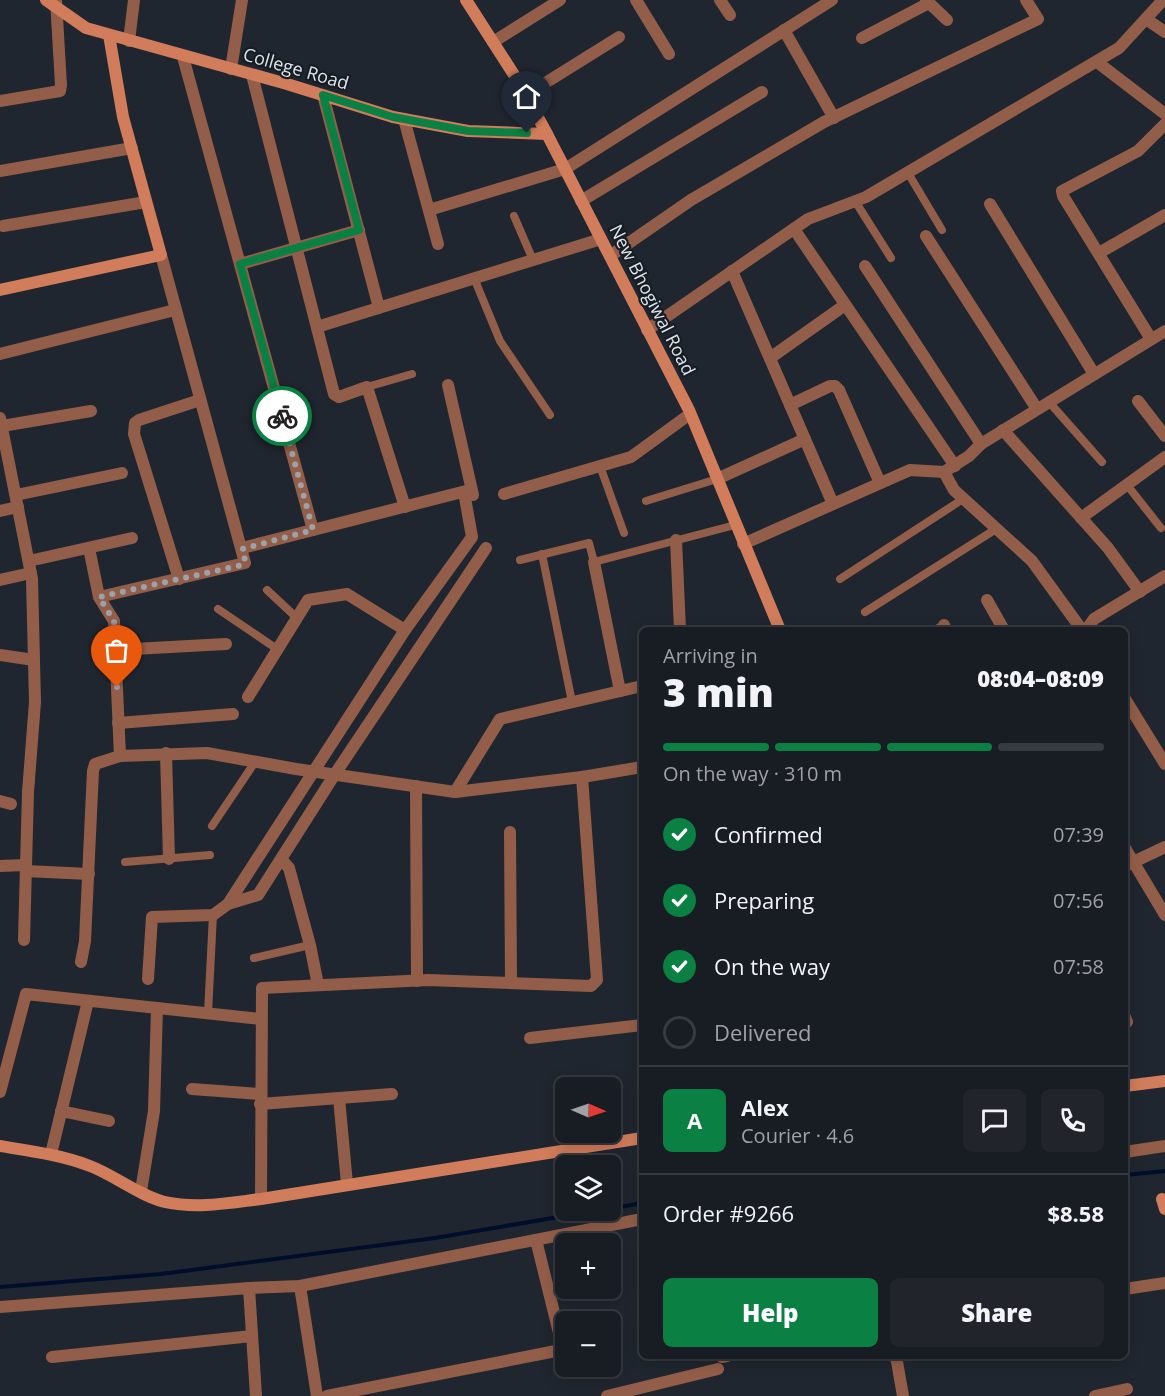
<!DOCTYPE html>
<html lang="en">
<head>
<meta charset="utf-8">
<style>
	body { margin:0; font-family:"Open Sans",sans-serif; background:#21252b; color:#f1f3f6; height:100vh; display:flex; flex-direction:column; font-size:22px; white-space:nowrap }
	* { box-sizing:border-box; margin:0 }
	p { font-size:20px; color:#9fa1a6 }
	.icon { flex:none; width:33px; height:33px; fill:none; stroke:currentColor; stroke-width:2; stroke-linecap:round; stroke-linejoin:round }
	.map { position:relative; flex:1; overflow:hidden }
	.panel { position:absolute; left:639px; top:627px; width:489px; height:732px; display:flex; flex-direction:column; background:#181c23; border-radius:9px; box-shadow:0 3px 15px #0003,0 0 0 2px #363a41 }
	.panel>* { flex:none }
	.needle { width:39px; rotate:92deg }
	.fabs { position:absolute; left:555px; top:1077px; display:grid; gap:12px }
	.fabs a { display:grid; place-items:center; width:66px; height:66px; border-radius:9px; background:#181c23; box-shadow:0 3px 15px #0003,0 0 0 2px #363a41; font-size:30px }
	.pin { position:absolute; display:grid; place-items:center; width:51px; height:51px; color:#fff; margin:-62px -26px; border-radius:50% 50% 50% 0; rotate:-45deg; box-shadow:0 0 6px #0007 }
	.pin .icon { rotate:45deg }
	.courier { position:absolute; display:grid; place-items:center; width:60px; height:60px; margin:-30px; border:4px solid #0b8043; border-radius:50%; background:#fff; color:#222; box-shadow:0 2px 8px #0007 }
	.summary em { font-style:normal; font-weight:800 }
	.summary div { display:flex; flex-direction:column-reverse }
	.summary { display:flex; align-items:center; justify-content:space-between; height:102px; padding:0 24px }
	h1 { font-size:39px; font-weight:800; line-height:45px }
	.bar { display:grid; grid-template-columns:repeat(4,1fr); gap:9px 6px; align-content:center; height:72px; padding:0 24px }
	.bar i { height:8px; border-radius:4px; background:#363a41 }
	.bar .selected { background:#0b8043 }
	.bar p { grid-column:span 4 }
	.line { display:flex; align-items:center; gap:15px; padding:0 24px; border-top:2px solid #363a41 }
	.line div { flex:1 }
	.round { display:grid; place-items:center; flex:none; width:63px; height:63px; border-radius:9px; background:#21252b }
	ol { padding:0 24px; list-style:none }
	li { display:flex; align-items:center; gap:18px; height:66px }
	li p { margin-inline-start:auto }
	li .icon { padding:6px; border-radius:50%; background:#0b8043; color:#fff; stroke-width:4 }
	li:last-child { color:#9fa1a6 }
	li i { width:33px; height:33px; border:3px solid #363a41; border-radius:50% }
	.primary-button { display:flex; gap:12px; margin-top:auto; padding:12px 24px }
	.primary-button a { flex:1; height:69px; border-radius:9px; background:#0b8043; color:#fff; font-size:24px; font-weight:800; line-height:69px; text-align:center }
	.primary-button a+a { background:#21252b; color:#f1f3f6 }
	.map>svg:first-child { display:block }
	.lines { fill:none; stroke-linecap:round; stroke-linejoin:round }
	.stream { stroke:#000e2c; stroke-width:4 }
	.lane { stroke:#935e49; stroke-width:8 }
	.street { stroke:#935e49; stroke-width:12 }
	.secondary { stroke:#d17c5a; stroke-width:12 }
	.done { stroke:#9da2a9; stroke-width:6; stroke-dasharray:0 10.8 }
	.route { stroke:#0b8043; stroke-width:8 }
	.labels { text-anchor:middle; stroke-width:4.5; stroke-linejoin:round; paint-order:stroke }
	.street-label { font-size:18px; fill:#e0e4ea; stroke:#171d25 }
</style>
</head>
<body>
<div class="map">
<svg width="1165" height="1396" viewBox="0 0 1165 1396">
	<rect width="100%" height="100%" fill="#20262f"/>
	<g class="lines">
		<g class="stream">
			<polyline points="1125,1175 1165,1171"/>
			<polyline points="610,1209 642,1203"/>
			<polyline points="0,1287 161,1274 435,1238 600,1210"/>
		</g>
		<g class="lane">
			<polyline points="908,173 942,230"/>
			<polyline points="855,201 891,258"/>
			<polyline points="514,216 533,260"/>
			<polyline points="474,278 500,341 550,415"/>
			<polyline points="367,387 412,374"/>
			<polyline points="1049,402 1102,462"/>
			<polyline points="600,466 624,533"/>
			<polyline points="1127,485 1161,528"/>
			<polyline points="646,501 717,479"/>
			<polyline points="542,554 572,702"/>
			<polyline points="520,560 589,543 594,562 735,525"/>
			<polyline points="840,579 963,499"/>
			<polyline points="267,590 297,618"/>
			<polyline points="218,609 277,649"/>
			<polyline points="865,612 996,529"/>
			<polyline points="934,630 944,625"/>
			<polyline points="212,826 255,762"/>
			<polyline points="125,862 210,855"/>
			<polyline points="254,958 310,945"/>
			<polyline points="208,1013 213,915"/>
		</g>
		<g class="street">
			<polyline points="636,0 669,54"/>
			<polyline points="720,0 730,15"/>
			<polyline points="926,0 947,20"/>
			<polyline points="1146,19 1165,32"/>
			<polyline points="784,30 834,118"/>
			<polyline points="862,38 929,3"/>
			<polyline points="129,41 134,0"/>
			<polyline points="493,42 560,0"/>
			<polyline points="183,57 313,530"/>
			<polyline points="1097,62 1165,114"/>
			<polyline points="231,69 242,0"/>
			<polyline points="252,75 334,394 339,397 367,387 405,507"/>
			<polyline points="323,95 379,308"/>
			<polyline points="526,95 619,37"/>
			<polyline points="0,101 60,91 61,85 56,0"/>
			<polyline points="404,119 438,244"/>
			<polyline points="0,171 132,148"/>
			<polyline points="581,201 762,92"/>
			<polyline points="990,204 1094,374"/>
			<polyline points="429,210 565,169 832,0"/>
			<polyline points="3,226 146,202"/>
			<polyline points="794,229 955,466"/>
			<polyline points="926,236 1037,409"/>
			<polyline points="1099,253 1165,215"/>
			<polyline points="610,256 691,200 824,122 1038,19 1026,0"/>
			<polyline points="240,264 359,230"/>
			<polyline points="865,266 981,444"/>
			<polyline points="732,271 833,504"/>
			<polyline points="317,327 601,239"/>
			<polyline points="647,330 808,219 866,197 1119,48 1163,0"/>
			<polyline points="1151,339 1063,196 1062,191 1138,151 1165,124"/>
			<polyline points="0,354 175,310"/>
			<polyline points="770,358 845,305"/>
			<polyline points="448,385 473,495"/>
			<polyline points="1138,401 1165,436"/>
			<polyline points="790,405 830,386 835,386 839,390 880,483"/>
			<polyline points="0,418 32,579 35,702 28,792 24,940"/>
			<polyline points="2,426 91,411"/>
			<polyline points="1003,430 1108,548 1140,592"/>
			<polyline points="944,472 954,490 1032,561 1082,630"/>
			<polyline points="717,479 805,439"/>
			<polyline points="504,494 631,457 690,414"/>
			<polyline points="16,495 122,473"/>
			<polyline points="0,511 18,507"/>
			<polyline points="1081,518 1165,457"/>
			<polyline points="676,540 680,630"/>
			<polyline points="743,544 910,470 944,472 969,456 981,444 1165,331"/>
			<polyline points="89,548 99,597 245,563 161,255"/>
			<polyline points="242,548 470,490"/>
			<polyline points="29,561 132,538"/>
			<polyline points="594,562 620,691"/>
			<polyline points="179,579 134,434 135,423 139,420 200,400"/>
			<polyline points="0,580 31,573"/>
			<polyline points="987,600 1004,630"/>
			<polyline points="944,625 946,630"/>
			<polyline points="1086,630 1094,619 1165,576"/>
			<polyline points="115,650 226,644"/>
			<polyline points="0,655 34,660"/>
			<polyline points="248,697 308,600 347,594 405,630"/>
			<polyline points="1125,699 1165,764"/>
			<polyline points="118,723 233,714"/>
			<polyline points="166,753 169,859"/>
			<polyline points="120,756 207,753 296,769 455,792 582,777 642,767"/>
			<polyline points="416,786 417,981"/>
			<polyline points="455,792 500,719 642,686"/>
			<polyline points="0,801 11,804"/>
			<polyline points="510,832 511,983"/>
			<polyline points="1125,848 1165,915"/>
			<polyline points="282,860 289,868 310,945 318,985"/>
			<polyline points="0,866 26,865"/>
			<polyline points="1125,866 1165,847"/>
			<polyline points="26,871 89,874"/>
			<polyline points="228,904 405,630 472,537 464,492"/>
			<polyline points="81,962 85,941 93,771 95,764 120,756 114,621 99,597"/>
			<polyline points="148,979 152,917 213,915 228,904 258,895 335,774 486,548"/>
			<polyline points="1125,1017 1127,1022"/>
			<polyline points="530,1038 642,1025"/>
			<polyline points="192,1089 260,1094"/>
			<polyline points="0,1092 26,994 261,1019"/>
			<polyline points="339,1098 347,1184"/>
			<polyline points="260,1104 392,1094"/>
			<polyline points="61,1111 109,1121"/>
			<polyline points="1125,1152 1165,1146"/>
			<polyline points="51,1154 88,1001"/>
			<polyline points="141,1191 154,1111 157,1008"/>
			<polyline points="261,1199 262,988 428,980 591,986 597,980 582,777"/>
			<polyline points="536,1240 563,1349"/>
			<polyline points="300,1286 317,1396"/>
			<polyline points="249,1288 256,1396"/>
			<polyline points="1125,1289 1165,1283"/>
			<polyline points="0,1307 249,1288 300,1286 642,1219"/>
			<polyline points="896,1356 903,1396"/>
			<polyline points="52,1357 252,1336"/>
			<polyline points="722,1357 727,1356"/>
			<polyline points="327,1396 566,1349"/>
			<polyline points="607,1396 718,1369"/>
			<polyline points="1095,1396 1127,1389"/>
		</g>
		<g class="secondary">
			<polyline points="46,0 86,28 287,84 393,117 468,131 547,134"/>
			<polyline points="466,0 518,81 547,134 689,410 780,630"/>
			<polyline points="0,290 161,255 123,117 109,35"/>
			<polyline points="1125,1086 1165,1081"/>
			<path d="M0,1146C31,1151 61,1155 90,1166C114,1175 140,1196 165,1202C197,1209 228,1203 261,1199L642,1138"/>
			<polyline points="1162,1199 1165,1209"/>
		</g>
	</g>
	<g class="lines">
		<polyline class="done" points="117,687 114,621 99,597 242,565 245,560 242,549 313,530 282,416"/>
		<polyline class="route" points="282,416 240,264 359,230 323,95 393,117 468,131 527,133"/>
	</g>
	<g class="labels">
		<g class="street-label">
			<text transform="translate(296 69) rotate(16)" y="6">College Road</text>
			<text transform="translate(652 300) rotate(63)" y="6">New Bhogiwal Road</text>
		</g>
	</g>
</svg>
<div class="fabs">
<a><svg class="needle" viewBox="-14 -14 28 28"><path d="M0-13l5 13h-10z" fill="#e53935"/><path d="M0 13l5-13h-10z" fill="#9fa1a6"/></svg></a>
<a><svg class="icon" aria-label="layers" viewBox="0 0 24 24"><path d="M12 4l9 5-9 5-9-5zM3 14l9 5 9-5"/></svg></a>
<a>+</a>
<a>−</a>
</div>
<div class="pin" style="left:117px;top:687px;background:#ea580c"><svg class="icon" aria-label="bag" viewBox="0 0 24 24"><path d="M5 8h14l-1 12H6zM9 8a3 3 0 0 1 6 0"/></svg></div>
<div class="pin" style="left:527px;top:133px;background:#1f2937"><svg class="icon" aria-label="home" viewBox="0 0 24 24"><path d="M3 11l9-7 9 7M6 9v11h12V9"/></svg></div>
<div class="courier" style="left:282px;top:416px"><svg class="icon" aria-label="bike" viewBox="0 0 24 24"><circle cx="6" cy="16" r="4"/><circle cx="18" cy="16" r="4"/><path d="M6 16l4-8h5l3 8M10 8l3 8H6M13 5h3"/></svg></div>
<section class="panel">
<div class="summary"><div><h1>3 min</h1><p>Arriving in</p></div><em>08:04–08:09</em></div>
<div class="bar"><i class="selected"></i><i class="selected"></i><i class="selected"></i><i></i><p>On the way · 310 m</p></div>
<ol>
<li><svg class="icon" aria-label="check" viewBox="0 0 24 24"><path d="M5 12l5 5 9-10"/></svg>Confirmed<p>07:39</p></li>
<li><svg class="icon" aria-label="check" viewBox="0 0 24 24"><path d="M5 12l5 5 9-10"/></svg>Preparing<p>07:56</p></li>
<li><svg class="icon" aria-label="check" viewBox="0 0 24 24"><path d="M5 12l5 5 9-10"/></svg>On the way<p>07:58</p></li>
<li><i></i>Delivered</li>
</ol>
<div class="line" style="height:108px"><b class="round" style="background:#0b8043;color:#fff">A</b><div><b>Alex</b><p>Courier · 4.6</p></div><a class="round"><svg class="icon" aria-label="chat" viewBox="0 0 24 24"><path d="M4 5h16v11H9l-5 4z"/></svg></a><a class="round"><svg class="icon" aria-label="phone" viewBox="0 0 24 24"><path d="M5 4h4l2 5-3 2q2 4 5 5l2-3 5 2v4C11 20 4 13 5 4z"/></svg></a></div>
<div class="line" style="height:78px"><div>Order #9266</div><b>$8.58</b></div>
<div class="primary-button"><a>Help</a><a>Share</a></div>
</section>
</div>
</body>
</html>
